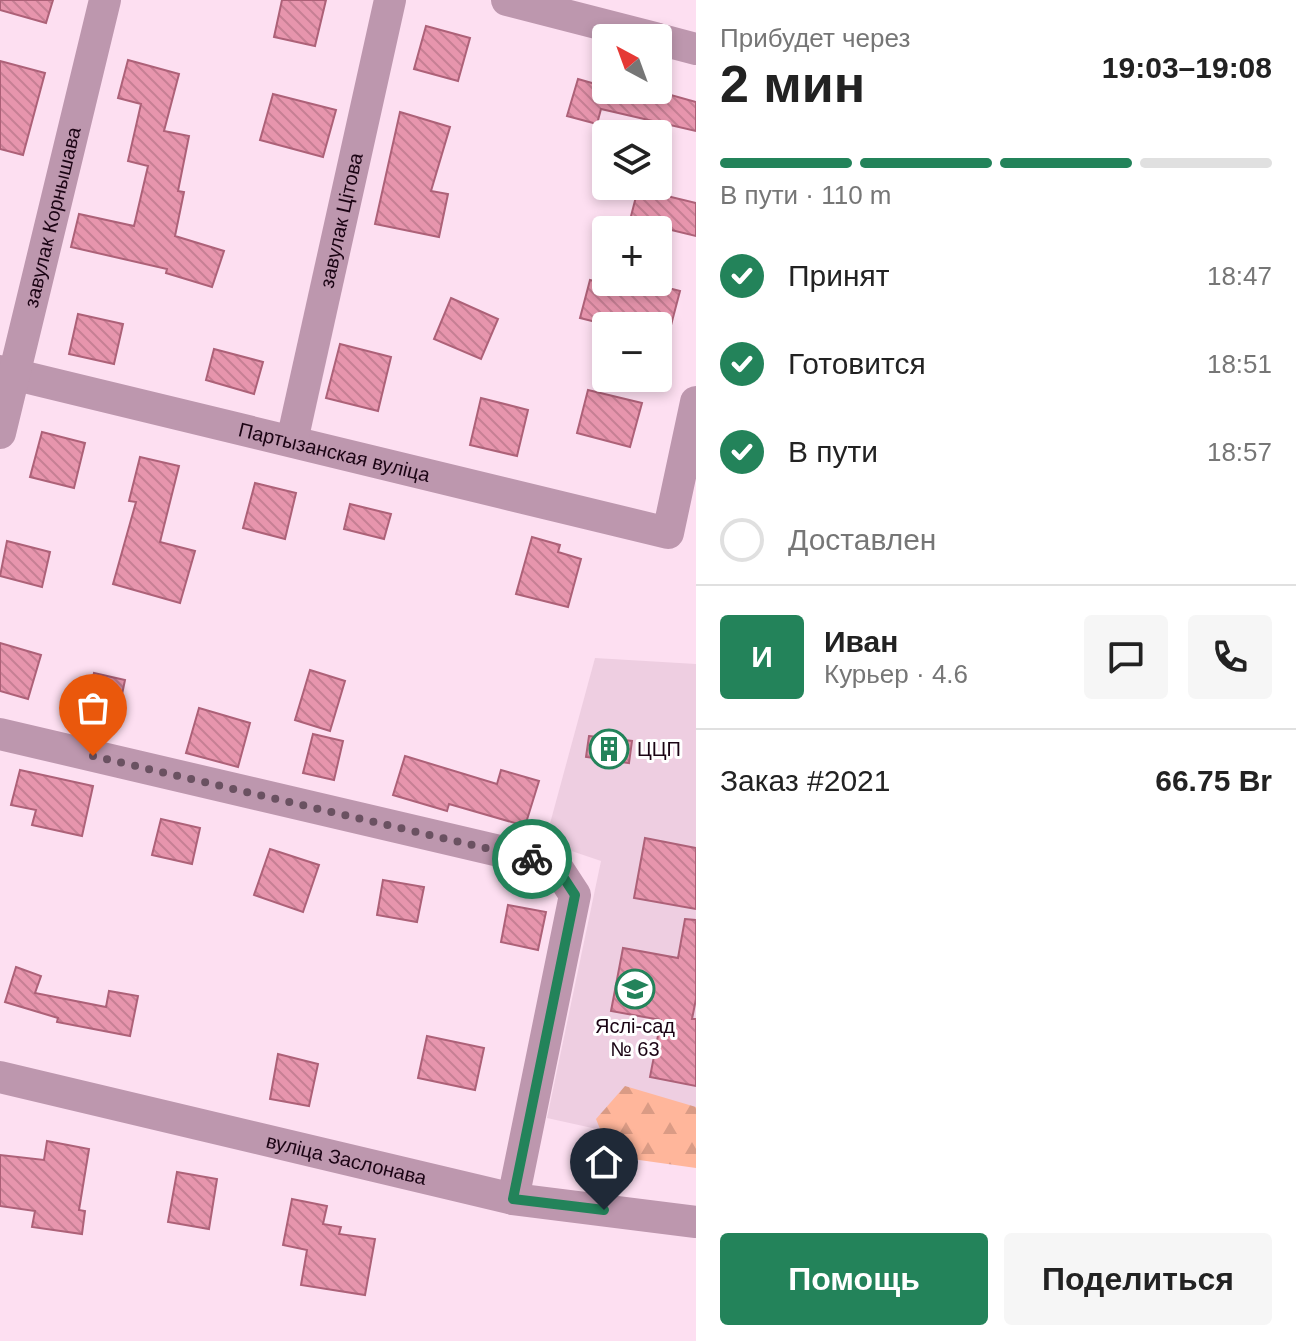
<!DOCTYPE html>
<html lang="ru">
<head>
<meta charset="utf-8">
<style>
	body { margin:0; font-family:Arial,sans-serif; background:#f6f6f6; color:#222; height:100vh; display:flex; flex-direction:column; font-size:30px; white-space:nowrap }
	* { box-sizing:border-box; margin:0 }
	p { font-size:26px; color:#767676 }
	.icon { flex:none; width:44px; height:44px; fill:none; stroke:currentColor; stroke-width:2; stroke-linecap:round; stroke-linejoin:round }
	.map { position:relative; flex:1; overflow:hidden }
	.side { display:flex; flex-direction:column; background:#fff; width:600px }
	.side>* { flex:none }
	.needle { width:52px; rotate:319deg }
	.tools { position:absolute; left:592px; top:24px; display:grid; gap:16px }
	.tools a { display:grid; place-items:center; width:80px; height:80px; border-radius:8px; background:#fff; box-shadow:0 4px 12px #0003; font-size:40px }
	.pin { position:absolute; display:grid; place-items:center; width:68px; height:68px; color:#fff; margin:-82px -34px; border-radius:50% 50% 50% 0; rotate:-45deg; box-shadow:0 0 8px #0007 }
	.pin .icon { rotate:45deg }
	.courier { position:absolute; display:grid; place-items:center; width:80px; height:80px; margin:-40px; border:6px solid #23835a; border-radius:50%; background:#fff; color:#222; box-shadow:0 2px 10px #0007 }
	.overview em { font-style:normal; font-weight:700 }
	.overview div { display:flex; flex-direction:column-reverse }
	.overview { display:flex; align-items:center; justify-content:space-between; height:136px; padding:0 24px }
	h1 { font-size:52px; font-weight:700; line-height:60px }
	.bar { display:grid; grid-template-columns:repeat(4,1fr); gap:12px 8px; align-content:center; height:96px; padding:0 24px }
	.bar i { height:10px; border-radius:6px; background:#e0e0e0 }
	.bar .active { background:#23835a }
	.bar p { grid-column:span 4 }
	.line { display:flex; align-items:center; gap:20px; padding:0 24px; border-top:2px solid #e0e0e0 }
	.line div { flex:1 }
	.round { display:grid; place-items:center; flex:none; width:84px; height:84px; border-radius:8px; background:#f6f6f6 }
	ol { padding:0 24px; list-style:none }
	li { display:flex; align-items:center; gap:24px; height:88px }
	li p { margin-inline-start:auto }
	li .icon { padding:8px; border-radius:50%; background:#23835a; color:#fff; stroke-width:4 }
	li:last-child { color:#767676 }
	li i { width:44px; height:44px; border:4px solid #e0e0e0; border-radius:50% }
	.button { display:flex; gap:16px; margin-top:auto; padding:16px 24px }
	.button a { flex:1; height:92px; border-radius:8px; background:#23835a; color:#fff; font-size:32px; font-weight:700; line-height:92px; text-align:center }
	.button a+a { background:#f6f6f6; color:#222 }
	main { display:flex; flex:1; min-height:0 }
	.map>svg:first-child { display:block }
	.built { fill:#eecee1 }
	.forest { fill:url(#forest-firs) }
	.building { fill:url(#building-back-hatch); stroke:#ad6178; stroke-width:2 }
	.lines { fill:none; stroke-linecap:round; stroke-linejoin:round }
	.minor { stroke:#bd97ae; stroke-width:32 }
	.done { stroke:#6a5161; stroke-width:8; stroke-dasharray:0 14.4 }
	.route { stroke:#23835a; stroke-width:10 }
	.labels { text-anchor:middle; stroke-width:6; stroke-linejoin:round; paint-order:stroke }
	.street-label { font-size:20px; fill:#1b0414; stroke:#fff }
	.poi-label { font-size:20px; fill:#1b0414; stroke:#fff; text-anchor:start }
</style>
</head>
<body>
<main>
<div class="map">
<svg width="696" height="1341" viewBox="0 0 696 1341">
	<defs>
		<pattern id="forest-firs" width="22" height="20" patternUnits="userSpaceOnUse" patternTransform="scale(2)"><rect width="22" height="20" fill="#ffb69b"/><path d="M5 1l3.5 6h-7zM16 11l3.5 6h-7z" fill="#da9b85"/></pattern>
		<pattern id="building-back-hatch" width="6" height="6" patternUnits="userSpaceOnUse" patternTransform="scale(2)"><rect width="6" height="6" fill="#e795ad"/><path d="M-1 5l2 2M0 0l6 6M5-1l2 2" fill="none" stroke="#c67f94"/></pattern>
	</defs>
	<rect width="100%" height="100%" fill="#fddff1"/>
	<polygon class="built" points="595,658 696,664 696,1151 547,1118 601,861 545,842"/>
	<polygon class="forest" points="625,1086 696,1107 696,1168 611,1156 596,1119"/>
	<g class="building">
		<polygon points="0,0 53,0 46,23 0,10"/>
		<polygon points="282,0 326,0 315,46 274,37"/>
		<polygon points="426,26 470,38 458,81 414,69"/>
		<polygon points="128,60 179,74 164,131 189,136 178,191 184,192 175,236 224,251 212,287 166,273 167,269 71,247 79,214 134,226 148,166 128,161 141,104 118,98"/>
		<polygon points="0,61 45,73 23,155 0,149"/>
		<polygon points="578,79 606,87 606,90 653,90 696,102 696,131 601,109 597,124 567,116"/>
		<polygon points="273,94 336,110 323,157 260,140"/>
		<polygon points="400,112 450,127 431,191 448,194 439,237 375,224"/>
		<polygon points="638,189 696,203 696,236 630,220"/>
		<polygon points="590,280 628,289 629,282 645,282 680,291 670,329 611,313 608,325 580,318"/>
		<polygon points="451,298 498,319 481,359 434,339"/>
		<polygon points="78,314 123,324 114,364 69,354"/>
		<polygon points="340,344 391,357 378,411 326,398"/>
		<polygon points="214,349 263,362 254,394 206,380"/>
		<polygon points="588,390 642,403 630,447 577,433"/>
		<polygon points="481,398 528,410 517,456 470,445"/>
		<polygon points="42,432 85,443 74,488 30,477"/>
		<polygon points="140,457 179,466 160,542 195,551 180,603 113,584 136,502 129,501"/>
		<polygon points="255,483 296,493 285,539 243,528"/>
		<polygon points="350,504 391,514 384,539 344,529"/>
		<polygon points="532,537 560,545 558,552 581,559 568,607 516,594"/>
		<polygon points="7,541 50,552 42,587 0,576"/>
		<polygon points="0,643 41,655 28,699 0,691"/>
		<polygon points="310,670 345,681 330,731 295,720"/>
		<polygon points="94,673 125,680 114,733 82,726"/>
		<polygon points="199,708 250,723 238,767 186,753"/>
		<polygon points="313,734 343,741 334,780 303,773"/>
		<polygon points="589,736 632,741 629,763 586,757"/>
		<polygon points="405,756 497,784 501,770 539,781 525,826 449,804 447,811 393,795"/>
		<polygon points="20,770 93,786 82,836 32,825 36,810 11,805"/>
		<polygon points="161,819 200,828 192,864 152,855"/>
		<polygon points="645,838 696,848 696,909 634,898"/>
		<polygon points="270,849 319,865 303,912 254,895"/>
		<polygon points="383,880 424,887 417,922 377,915"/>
		<polygon points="508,905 546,912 538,950 501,942"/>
		<polygon points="685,919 696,920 696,999 692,1019 696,1019 696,1086 650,1077 661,1020 611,1011 623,948 678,958"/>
		<polygon points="16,967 41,976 35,993 106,1007 109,991 138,996 130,1036 57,1022 58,1018 5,1002"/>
		<polygon points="427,1036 484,1048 475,1090 418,1078"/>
		<polygon points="278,1054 318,1064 309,1106 270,1099"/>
		<polygon points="47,1141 89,1149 79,1210 85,1211 82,1234 32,1227 35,1211 0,1206 0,1155 44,1160"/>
		<polygon points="177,1172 217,1179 209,1229 168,1222"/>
		<polygon points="292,1199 327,1206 323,1224 341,1227 339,1234 375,1239 365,1295 301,1285 307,1250 283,1245"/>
	</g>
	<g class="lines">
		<g class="minor">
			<polyline points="507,0 655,38"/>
			<polyline points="658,39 696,49"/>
			<path id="s1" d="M0,371L668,533L696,402"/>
			<path id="s2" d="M0,433L105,0"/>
			<path id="s3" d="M292,441L390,0"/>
			<polyline points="0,734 529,858 558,869 575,895 513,1199"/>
			<path id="s4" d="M0,1077L513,1199L696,1222"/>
		</g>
	</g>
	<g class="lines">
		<polyline class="done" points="93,756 532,859"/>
		<polyline class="route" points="532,859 558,869 575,895 513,1199 604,1210"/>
	</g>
	<defs>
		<g id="building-ring" transform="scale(2)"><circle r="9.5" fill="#fff" stroke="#23835a" stroke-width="1.5"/><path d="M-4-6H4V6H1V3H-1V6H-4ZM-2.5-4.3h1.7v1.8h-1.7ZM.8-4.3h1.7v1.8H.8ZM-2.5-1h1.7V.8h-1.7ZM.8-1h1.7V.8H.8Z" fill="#23835a"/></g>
		<g id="school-ring" transform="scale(2)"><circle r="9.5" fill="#fff" stroke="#23835a" stroke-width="1.5"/><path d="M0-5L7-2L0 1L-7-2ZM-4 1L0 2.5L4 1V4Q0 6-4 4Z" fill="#23835a"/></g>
	</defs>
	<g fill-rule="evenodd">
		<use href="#building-ring" x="609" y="749"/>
		<use href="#school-ring" x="635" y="989"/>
	</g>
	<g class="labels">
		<g class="street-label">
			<text dy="7" stroke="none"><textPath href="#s2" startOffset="222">завулак Корнышава</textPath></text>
			<text dy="7" stroke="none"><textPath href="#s3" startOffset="226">завулак Цітова</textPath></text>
			<text dy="7" stroke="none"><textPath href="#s1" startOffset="344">Партызанская вуліца</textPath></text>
			<text dy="7" stroke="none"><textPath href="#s4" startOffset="356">вуліца Заслонава</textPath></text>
		</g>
		<g class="poi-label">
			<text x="637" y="756">ЦЦП</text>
			<text x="635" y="1033" text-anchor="middle">Яслі-сад<tspan x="635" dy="23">№ 63</tspan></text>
		</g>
	</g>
</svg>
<div class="tools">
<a><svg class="needle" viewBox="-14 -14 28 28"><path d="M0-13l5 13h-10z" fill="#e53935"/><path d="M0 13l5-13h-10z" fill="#767676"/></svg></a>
<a><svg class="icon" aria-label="layers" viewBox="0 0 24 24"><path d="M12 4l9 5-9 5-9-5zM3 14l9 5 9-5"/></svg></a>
<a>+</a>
<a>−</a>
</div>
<div class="pin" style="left:93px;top:756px;background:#ea580c"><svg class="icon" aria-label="bag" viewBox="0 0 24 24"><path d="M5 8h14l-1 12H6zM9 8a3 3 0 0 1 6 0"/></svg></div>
<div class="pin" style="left:604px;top:1210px;background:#1f2937"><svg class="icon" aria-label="home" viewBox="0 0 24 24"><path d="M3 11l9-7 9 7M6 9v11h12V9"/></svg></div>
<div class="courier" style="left:532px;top:859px"><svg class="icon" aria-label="bike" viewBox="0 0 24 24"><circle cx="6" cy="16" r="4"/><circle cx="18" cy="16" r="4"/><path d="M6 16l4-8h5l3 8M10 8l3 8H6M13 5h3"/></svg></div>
</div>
<section class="side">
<div class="overview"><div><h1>2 мин</h1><p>Прибудет через</p></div><em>19:03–19:08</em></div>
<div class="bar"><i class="active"></i><i class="active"></i><i class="active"></i><i></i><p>В пути · 110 m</p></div>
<ol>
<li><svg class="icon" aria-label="check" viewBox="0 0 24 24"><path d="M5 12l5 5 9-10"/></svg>Принят<p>18:47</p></li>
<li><svg class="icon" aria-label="check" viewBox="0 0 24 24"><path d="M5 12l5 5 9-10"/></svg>Готовится<p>18:51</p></li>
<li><svg class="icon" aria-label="check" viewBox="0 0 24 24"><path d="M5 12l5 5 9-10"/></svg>В пути<p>18:57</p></li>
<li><i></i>Доставлен</li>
</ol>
<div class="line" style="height:144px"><b class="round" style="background:#23835a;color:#fff">И</b><div><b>Иван</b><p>Курьер · 4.6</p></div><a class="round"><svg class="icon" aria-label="chat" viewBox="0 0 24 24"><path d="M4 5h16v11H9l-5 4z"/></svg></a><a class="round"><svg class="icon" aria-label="phone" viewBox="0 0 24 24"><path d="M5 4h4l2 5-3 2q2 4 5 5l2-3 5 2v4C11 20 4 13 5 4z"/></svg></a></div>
<div class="line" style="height:104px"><div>Заказ #2021</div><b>66.75 Br</b></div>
<div class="button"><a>Помощь</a><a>Поделиться</a></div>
</section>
</main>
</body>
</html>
